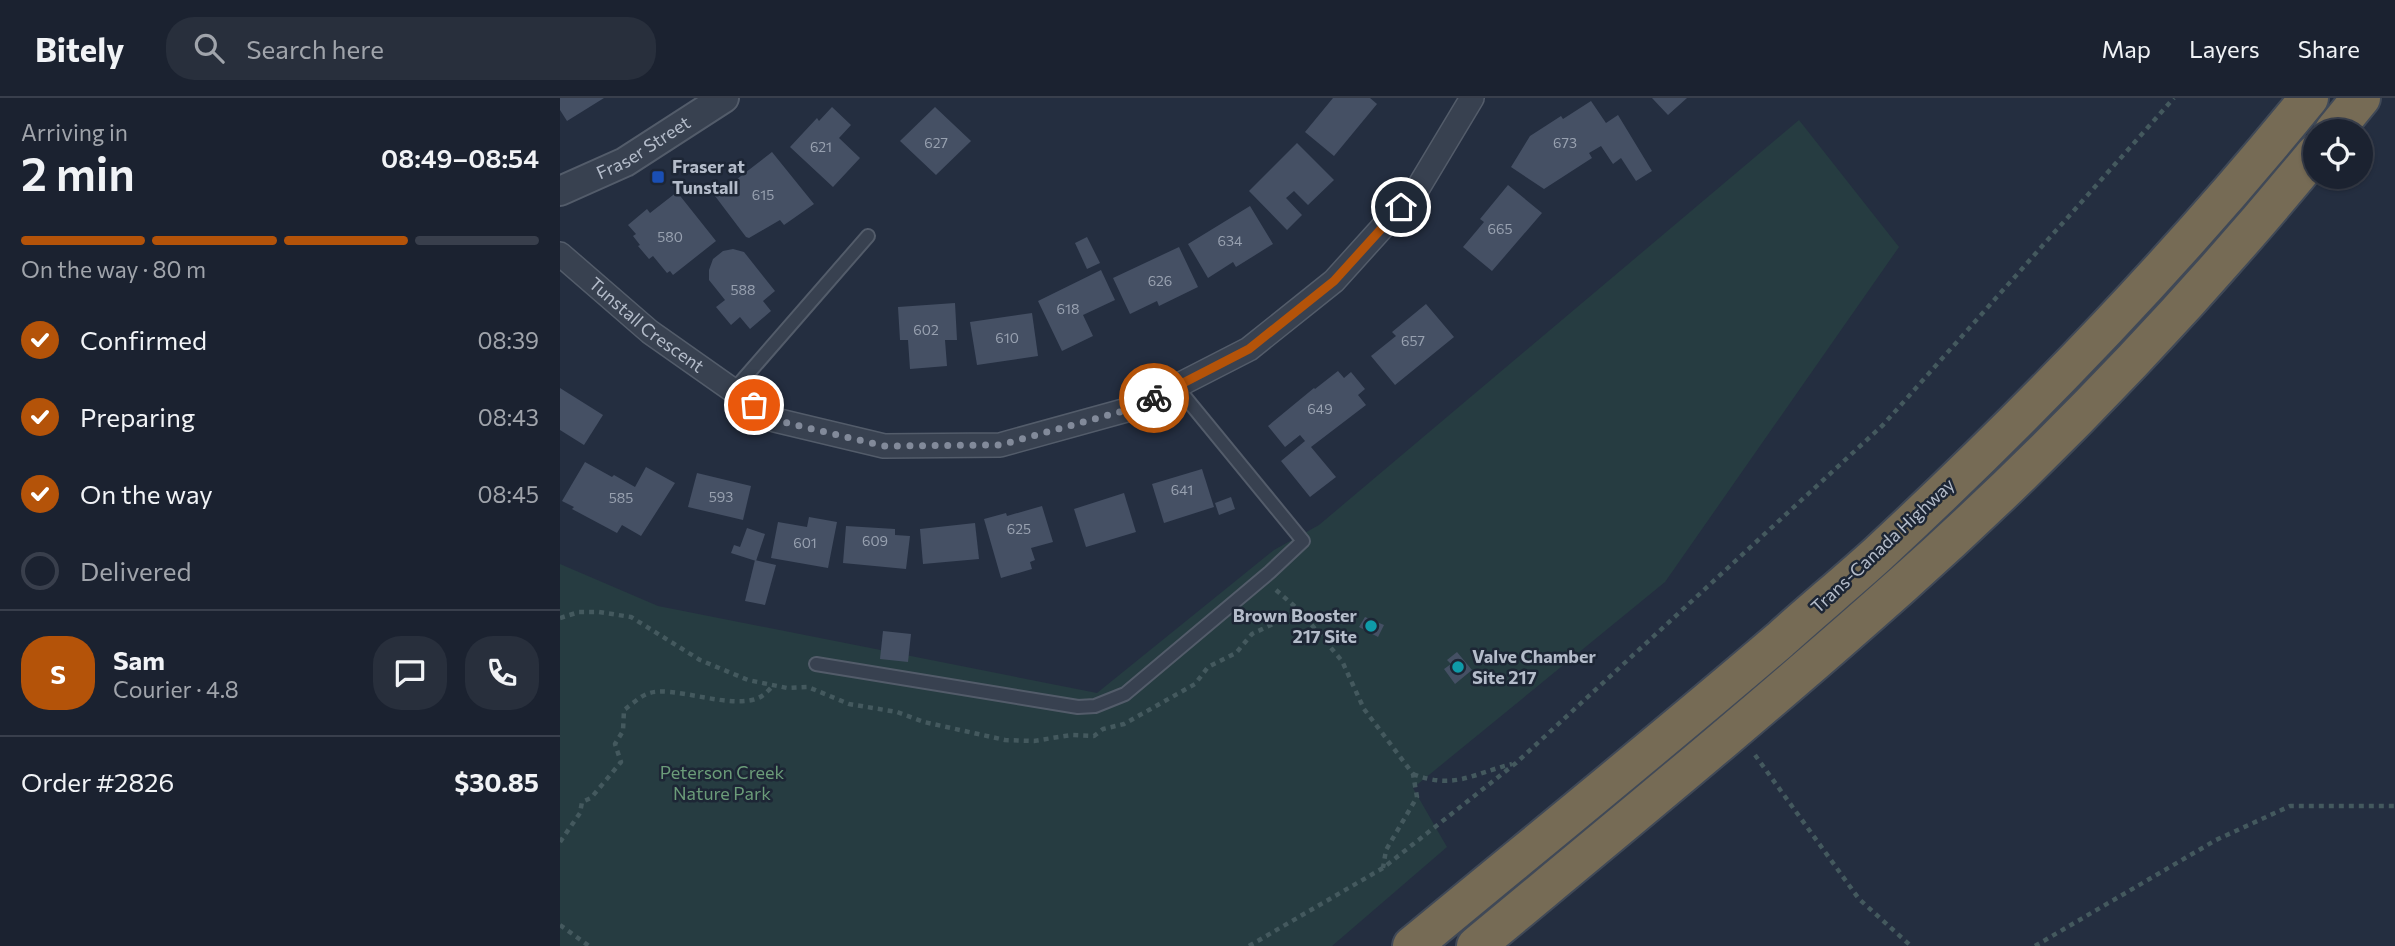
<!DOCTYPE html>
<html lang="en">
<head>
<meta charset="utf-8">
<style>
	body { margin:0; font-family:Commissioner,sans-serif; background:#282f3c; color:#f1f3f6; height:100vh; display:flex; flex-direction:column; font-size:26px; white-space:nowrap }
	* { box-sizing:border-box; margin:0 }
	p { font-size:23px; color:#a0a4ab }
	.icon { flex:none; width:38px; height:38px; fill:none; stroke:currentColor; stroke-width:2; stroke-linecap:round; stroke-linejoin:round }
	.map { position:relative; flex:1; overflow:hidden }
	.drawer { display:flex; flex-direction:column; background:#1b2230; width:560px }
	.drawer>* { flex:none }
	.fabs { position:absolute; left:1743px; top:21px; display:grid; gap:14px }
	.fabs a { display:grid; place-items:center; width:70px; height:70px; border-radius:50%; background:#1b2230; box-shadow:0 2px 5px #0004,0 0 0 2px #393f4c; font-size:35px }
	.pin { position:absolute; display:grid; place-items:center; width:60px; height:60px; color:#fff; margin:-30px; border:4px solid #fff; border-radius:50%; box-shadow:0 2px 7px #0007 }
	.courier { position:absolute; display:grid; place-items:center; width:70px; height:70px; margin:-35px; border:5px solid #b45309; border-radius:50%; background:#fff; color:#222; box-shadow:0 2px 9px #0007 }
	.headline em { font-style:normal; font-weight:600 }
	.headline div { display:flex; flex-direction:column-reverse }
	.headline { display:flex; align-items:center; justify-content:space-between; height:119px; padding:0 21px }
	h1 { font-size:46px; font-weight:600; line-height:52px }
	.bar { display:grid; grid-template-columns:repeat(4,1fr); gap:10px 7px; align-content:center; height:84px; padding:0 21px }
	.bar i { height:9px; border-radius:5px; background:#393f4c }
	.bar .active { background:#b45309 }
	.bar p { grid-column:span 4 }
	.line { display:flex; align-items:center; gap:18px; padding:0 21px; border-top:2px solid #393f4c }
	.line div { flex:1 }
	.round { display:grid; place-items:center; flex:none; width:74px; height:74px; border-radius:28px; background:#282f3c }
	ol { padding:0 21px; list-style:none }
	li { display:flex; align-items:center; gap:21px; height:77px }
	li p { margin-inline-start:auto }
	li .icon { padding:7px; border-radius:50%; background:#b45309; color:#fff; stroke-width:4 }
	li:last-child { color:#a0a4ab }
	li i { width:38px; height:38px; border:4px solid #393f4c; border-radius:50% }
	header { display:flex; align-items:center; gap:42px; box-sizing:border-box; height:98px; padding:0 35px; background:#1b2230; border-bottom:2px solid #393f4c }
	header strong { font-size:33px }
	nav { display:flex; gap:38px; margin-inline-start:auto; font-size:24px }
	.search { width:490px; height:63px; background:#282f3c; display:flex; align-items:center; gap:18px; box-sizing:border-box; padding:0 24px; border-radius:28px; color:#a0a4ab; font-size:26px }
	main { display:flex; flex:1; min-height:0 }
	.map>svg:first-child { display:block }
	.green { fill:#263c41 }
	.building { fill:#455064 }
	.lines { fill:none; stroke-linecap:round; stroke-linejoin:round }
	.service-casing { stroke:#535c6a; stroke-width:16 }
	.minor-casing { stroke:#535c6a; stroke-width:26 }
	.tertiary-casing { stroke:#535c6a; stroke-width:32 }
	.motorway-casing { stroke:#404957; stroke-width:42 }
	.path { stroke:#44595e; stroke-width:4.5; stroke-dasharray:5 5; stroke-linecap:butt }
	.service { stroke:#384150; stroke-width:12 }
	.minor { stroke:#384150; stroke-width:23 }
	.tertiary { stroke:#384150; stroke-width:28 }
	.motorway { stroke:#766b55; stroke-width:38 }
	.done { stroke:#828a9a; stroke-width:7; stroke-dasharray:0 12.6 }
	.route { stroke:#b45309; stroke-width:9 }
	.transit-dot { fill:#1a4fb4; stroke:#1d2635; stroke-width:2.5 }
	.culture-dot { fill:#0f9aa8; stroke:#1d2635; stroke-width:2.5 }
	.labels { text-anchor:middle; stroke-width:5; stroke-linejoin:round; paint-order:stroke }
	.number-label { font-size:14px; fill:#98a1b0 }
	.street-label { font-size:18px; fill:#b4bcca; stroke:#1d2635 }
	.poi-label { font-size:18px; font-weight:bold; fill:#b4bcca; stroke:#1d2635; text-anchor:start }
	.park-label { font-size:18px; fill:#6b9c79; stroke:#1d2635 }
</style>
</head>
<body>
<header>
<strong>Bitely</strong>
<div class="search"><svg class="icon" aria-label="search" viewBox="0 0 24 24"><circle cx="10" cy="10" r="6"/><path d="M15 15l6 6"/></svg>Search here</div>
<nav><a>Map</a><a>Layers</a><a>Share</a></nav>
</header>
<main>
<section class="drawer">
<div class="headline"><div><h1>2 min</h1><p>Arriving in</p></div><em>08:49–08:54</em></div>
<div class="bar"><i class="active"></i><i class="active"></i><i class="active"></i><i></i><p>On the way · 80 m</p></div>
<ol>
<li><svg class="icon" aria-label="check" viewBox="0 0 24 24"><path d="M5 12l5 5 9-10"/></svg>Confirmed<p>08:39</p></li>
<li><svg class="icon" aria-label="check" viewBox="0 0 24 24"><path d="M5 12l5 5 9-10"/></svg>Preparing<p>08:43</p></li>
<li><svg class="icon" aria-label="check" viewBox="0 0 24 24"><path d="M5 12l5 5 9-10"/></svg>On the way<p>08:45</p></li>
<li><i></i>Delivered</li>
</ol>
<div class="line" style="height:126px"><b class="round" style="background:#b45309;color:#fff">S</b><div><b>Sam</b><p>Courier · 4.8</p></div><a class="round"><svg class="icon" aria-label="chat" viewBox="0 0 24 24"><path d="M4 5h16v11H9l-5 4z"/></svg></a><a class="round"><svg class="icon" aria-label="phone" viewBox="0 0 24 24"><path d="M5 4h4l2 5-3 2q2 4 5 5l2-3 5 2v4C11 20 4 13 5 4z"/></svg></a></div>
<div class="line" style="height:91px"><div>Order #2826</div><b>$30.85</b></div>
</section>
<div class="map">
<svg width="1835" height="848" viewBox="0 0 1835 848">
	<rect width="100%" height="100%" fill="#242e40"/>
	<polygon class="green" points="1239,22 1339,149 1105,484 853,690 887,749 772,848 0,848 0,466 98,508 537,595 714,452 759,427"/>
	<g class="building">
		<polygon points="0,0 44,0 7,23 0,12"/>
		<polygon points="773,0 810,0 817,6 774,58 745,34"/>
		<polygon points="1092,0 1127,0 1108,17"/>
		<polygon points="1031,3 1046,25 1058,17 1092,73 1076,83 1061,60 1053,66 1041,48 1029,55 1032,60 984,91 951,69 970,38 1001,18 1003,21"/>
		<polygon points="272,9 291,27 279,40 300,60 273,89 230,49 257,20 259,23"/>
		<polygon points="375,9 411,43 376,77 340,43"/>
		<polygon points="737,45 774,82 748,107 734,93 726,100 742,117 727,132 689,93"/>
		<polygon points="212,54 254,106 224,127 220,122 189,140 186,139 155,98"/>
		<polygon points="948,87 982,115 932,173 903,149 924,124 920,121"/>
		<polygon points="117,94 156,143 113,177 110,173 107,175 93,158 89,161 78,148 80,147 73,138 76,136 68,127 87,111 90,115"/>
		<polygon points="690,108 713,146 676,169 673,164 648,180 628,146"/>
		<polygon points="527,139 540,165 527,171 515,145"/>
		<polygon points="619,149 638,189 599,208 597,203 570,216 553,180"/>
		<polygon points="173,151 184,154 215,193 203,203 211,213 190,231 180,219 171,227 156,209 165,202 149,182 149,172 153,161 163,153"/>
		<polygon points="541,172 555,202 523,217 533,238 502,253 478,203"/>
		<polygon points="395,205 397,242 385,242 387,268 350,271 348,242 340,242 338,209"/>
		<polygon points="866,206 894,239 835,287 811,258 836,238 832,234"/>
		<polygon points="472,215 478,258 417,267 410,224"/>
		<polygon points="778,273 784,280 791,274 805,291 798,297 806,307 751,349 776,379 750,399 721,363 745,343 740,337 725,349 708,328 754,290 755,291"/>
		<polygon points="0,290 43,317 24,347 0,332"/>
		<polygon points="25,364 52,379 54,377 75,389 86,369 115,385 81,438 62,427 57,435 12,411 14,409 2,403"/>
		<polygon points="642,371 654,409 604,425 592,386"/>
		<polygon points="137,375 191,388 183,422 128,409"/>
		<polygon points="564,395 576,434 526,449 514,411"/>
		<polygon points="671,399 675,411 659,417 655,405"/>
		<polygon points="482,408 493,444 471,450 475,462 470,464 472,471 441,480 424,421 446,415 447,418"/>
		<polygon points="249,419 277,424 268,470 211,460 218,424 247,429"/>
		<polygon points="415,425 419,461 363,466 360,431"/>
		<polygon points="286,428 335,431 335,437 350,438 346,471 283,465"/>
		<polygon points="187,430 205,436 196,463 171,455 174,447 180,449"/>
		<polygon points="195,462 216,467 205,507 185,503"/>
		<polygon points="805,519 824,527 818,539 799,529"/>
		<polygon points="323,533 351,536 348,564 320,561"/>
		<polygon points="897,554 912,572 895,586 884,571 891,566 887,562"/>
	</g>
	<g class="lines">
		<g class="service-casing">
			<g id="service">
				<polyline points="173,293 308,138"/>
				<polyline points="256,566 518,609 535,608 565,596 710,474 743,443 616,288"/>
			</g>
		</g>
		<g class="minor-casing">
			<g id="minor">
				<path id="s1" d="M0,156L90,234L215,322L324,348L440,347L574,310L689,251L774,183L858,90L912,0"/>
			</g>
		</g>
		<g class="tertiary-casing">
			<g id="tertiary">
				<path id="s2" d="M0,93L65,64L164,0"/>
			</g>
		</g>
		<g class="motorway-casing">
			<g id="motorway">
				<polyline points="1774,33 1801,0"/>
				<path d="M852,848C975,746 1099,646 1220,542C1252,513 1286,485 1318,456C1471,314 1617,162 1749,0"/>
				<path d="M916,848C1059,729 1203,611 1342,487C1490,355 1629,209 1755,56"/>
			</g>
		</g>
		<g class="path">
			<polyline points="716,492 740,513 782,563 804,611 853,676 857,699 826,752 823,770"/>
			<polyline points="0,520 19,514 39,514 71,519 140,562 188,582 227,590 248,589 289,606 337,614 364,624 445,642 474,643 511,637 534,638 543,631 564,626 635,586 648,569 676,555 692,536 740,513"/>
			<polyline points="1195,657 1299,801 1351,848"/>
			<path d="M853,676C894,692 912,676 952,666"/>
			<path d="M0,744L20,715L22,704L31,700L61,664L55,646L63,633L64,612C71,607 79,599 87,596C111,585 175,615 202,598C206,596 210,590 214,587"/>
			<polyline points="0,827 29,848"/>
			<polyline points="689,848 823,770 956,665 1323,327 1614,0"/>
			<polyline points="1475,848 1656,742 1730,708 1835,708"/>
		</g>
		<use href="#service" class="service"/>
		<use href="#minor" class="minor"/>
		<use href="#tertiary" class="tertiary"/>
		<use href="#motorway" class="motorway"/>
	</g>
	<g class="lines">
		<polyline class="done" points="194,307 215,322 324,348 440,347 574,310 594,300"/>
		<polyline class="route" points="594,300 689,251 774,183 841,109"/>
	</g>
	<rect class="transit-dot" x="91" y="72" width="14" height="14" rx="3.5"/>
	<g class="culture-dot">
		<circle cx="811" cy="528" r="7"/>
		<circle cx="898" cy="569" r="7"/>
	</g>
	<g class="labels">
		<g class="number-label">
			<text x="376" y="50">627</text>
			<text x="1005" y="50">673</text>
			<text x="261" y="54">621</text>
			<text x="203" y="102">615</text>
			<text x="940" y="136">665</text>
			<text x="110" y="144">580</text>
			<text x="670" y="148">634</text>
			<text x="600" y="188">626</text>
			<text x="183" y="197">588</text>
			<text x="508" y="216">618</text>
			<text x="366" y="237">602</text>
			<text x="447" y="245">610</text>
			<text x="853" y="248">657</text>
			<text x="760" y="316">649</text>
			<text x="622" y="397">641</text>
			<text x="161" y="404">593</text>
			<text x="61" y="405">585</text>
			<text x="459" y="436">625</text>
			<text x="315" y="448">609</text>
			<text x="245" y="450">601</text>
		</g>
		<g class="street-label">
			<text dy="6" stroke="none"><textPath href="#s2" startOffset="94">Fraser Street</textPath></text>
			<text dy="6" stroke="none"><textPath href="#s1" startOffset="112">Tunstall Crescent</textPath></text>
			<text transform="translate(1323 448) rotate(-43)" y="6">Trans-Canada Highway</text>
		</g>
		<g class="poi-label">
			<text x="112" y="75">Fraser at<tspan x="112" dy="21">Tunstall</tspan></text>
			<text x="797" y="524" text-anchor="end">Brown Booster<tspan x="797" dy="21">217 Site</tspan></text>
			<text x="912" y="565">Valve Chamber<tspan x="912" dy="21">Site 217</tspan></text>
		</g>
		<g class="park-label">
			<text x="162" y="681">Peterson Creek<tspan x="162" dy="21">Nature Park</tspan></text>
		</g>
	</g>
</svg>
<div class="fabs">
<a><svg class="icon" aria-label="locate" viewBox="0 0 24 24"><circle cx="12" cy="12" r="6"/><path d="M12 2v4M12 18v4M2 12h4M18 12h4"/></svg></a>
</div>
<div class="pin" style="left:194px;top:307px;background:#ea580c"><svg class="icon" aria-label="bag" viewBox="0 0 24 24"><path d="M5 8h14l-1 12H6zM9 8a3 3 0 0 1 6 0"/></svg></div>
<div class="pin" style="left:841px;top:109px;background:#1f2937"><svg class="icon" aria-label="home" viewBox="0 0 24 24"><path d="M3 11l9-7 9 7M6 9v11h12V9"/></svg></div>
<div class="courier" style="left:594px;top:300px"><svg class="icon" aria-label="bike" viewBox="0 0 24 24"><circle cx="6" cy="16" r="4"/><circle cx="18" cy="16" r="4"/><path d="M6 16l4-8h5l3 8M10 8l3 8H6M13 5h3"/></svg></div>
</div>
</main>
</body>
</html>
